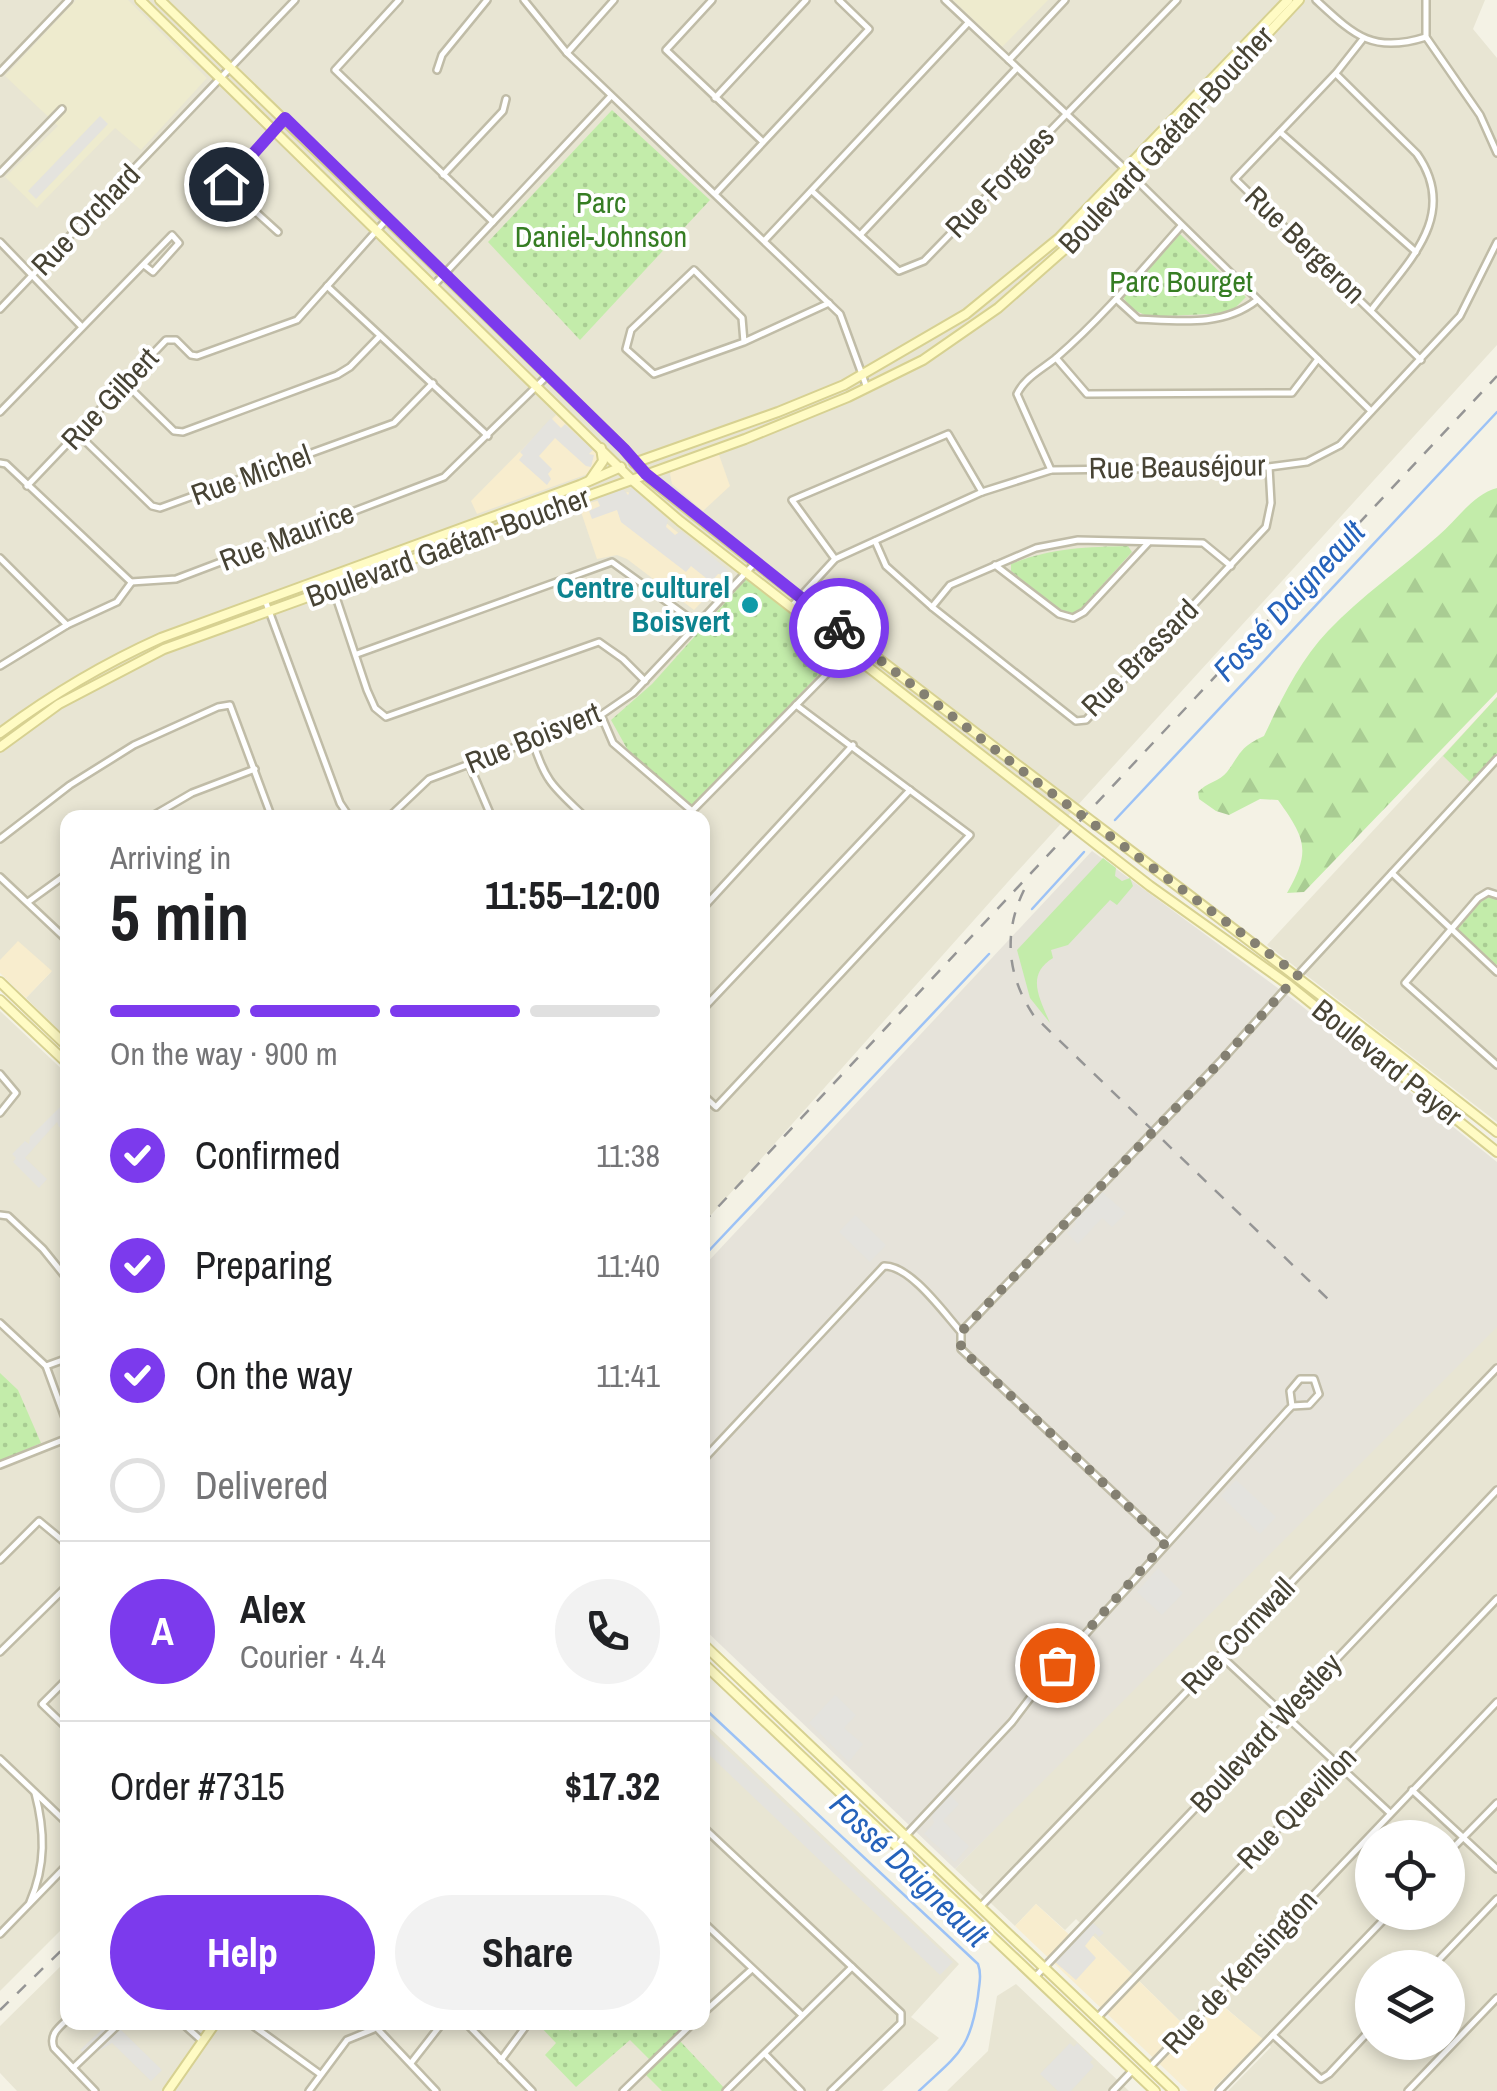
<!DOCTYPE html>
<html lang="en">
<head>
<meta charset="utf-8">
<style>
	body { margin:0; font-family:"Archivo Narrow",sans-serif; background:#f2f2f2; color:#202124; height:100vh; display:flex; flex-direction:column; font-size:38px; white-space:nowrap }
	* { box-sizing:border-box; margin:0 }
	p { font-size:32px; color:#757577 }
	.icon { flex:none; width:55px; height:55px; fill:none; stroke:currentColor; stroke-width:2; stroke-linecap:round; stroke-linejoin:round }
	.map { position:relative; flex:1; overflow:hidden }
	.panel { position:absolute; left:60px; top:810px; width:650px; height:1220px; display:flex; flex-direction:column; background:#fff; border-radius:20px; box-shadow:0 5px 15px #0003 }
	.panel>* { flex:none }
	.buttons { position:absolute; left:1355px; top:1820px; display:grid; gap:20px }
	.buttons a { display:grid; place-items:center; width:110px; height:110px; border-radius:50%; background:#fff; box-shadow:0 5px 15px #0003; font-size:50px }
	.pin { position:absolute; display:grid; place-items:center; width:85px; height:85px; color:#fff; margin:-42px; border:5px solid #fff; border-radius:50%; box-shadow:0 2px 10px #0007 }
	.courier { position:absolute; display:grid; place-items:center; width:100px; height:100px; margin:-50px; border:8px solid #7c3aed; border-radius:50%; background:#fff; color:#222; box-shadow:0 2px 12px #0007 }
	.overview em { font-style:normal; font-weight:700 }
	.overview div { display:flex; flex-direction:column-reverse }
	.overview { display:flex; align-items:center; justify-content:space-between; height:170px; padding:0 50px }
	h1 { font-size:65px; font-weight:700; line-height:75px }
	.bar { display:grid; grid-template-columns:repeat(4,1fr); gap:15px 10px; align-content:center; height:120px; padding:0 50px }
	.bar i { height:12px; border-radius:8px; background:#e0e0e0 }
	.bar .selected { background:#7c3aed }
	.bar p { grid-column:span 4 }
	.line { display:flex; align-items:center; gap:25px; padding:0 50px; border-top:2px solid #e0e0e0 }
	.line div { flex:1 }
	.round { display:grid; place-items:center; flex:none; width:105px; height:105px; border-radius:52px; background:#f2f2f2 }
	ol { padding:0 50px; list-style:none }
	li { display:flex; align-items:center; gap:30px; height:110px }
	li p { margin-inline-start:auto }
	li .icon { padding:10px; border-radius:50%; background:#7c3aed; color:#fff; stroke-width:4 }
	li:last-child { color:#757577 }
	li i { width:55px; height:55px; border:5px solid #e0e0e0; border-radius:50% }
	.action { display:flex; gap:20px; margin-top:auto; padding:20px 50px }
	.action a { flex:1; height:115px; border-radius:60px; background:#7c3aed; color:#fff; font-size:40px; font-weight:700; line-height:115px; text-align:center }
	.action a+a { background:#f2f2f2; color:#202124 }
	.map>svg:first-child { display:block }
	.residential { fill:#e8e5d3; fill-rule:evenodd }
	.commercial { fill:#f8edce }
	.industrial { fill:#e6e3da }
	.education { fill:#eeebce }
	.green { fill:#c3ecaa }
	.forest { fill:url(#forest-firs) }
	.park { fill:url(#park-dots) }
	.parking { fill:#e4e3de }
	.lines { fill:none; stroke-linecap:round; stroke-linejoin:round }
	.stream { stroke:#9cc2f6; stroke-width:2.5 }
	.street-casing { stroke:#c0bca7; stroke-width:10 }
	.secondary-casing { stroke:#d7d191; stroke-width:12 }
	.street { stroke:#fff; stroke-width:5 }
	.secondary { stroke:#fffbc4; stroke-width:8 }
	.rail { stroke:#959595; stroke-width:2.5; stroke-dasharray:12 12; stroke-linecap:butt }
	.done { stroke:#848072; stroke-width:10; stroke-dasharray:0 18 }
	.route { stroke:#7c3aed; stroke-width:12 }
	.culture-dot { fill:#0f9aa8; stroke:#fff; stroke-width:4 }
	.labels { text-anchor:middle; stroke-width:8; stroke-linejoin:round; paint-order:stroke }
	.street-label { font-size:30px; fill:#474334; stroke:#fff }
	.park-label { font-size:30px; fill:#367d23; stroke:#fff }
	.culture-label { font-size:30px; font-weight:bold; fill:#0d838f; stroke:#fff; text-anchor:end }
	.water-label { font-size:32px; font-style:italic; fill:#2562bb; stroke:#fff }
</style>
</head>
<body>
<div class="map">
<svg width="1497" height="2091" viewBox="0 0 1497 2091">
	<defs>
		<pattern id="forest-firs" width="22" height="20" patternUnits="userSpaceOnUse" patternTransform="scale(2.5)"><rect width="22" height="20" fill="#c3ecaa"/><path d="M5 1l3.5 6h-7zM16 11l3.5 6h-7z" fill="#a9cc93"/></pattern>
		<pattern id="park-dots" width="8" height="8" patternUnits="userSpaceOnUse" patternTransform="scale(2.5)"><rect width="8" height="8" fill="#c3ecaa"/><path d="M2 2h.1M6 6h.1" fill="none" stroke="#a9cc93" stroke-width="1.8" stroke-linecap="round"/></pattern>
	</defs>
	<rect width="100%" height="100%" fill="#f4f2e5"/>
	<g class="residential">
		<polygon points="0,0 1485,0 1473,29 1497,58 1497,345 1015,874 703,1224 702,818 68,818 67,1038 26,998 51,972 0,960"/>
		<polygon points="1497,697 1497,1122 1267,945"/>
		<polygon points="0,1011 68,1075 67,1924 0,1991"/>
		<path d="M1497,1316V2091H1228L1271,2047L1220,2003L1192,2033L1076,1919L1065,1930L1036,1904L1015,1926L955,1869ZM1372,1838H1448V1912H1372ZM1372,1968H1448V2042H1372Z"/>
		<polygon points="703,1722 959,1964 911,2017 939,2038 882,2091 17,2091 0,2073 0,2026 67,1960 68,2022 702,2022"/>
		<polygon points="1016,1984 1129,2091 947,2091 988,2051 997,1996"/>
	</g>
	<g class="commercial">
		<polygon points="556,415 598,453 600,458 596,471 477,514 471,501"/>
		<polygon points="718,452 730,486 703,511 672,484 670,474 672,469"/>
		<polygon points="628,492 729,574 694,610 627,559 617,555 597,559 579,506"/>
		<polygon points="18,941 52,971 26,998 0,973 0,960"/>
		<polygon points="1036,1904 1076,1941 1087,1930 1191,2032 1219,2003 1263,2039 1211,2091 1188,2091 1015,1926"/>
	</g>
	<polygon class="industrial" points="1092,851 1298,1003 1497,1162 1497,1327 955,1869 703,1628 702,1268"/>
	<g class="education">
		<polygon points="76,0 128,0 207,78 141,150 115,128 37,208 5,177 58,126 5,76"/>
		<polygon points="953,0 1048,0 1002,47"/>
	</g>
	<path class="green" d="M1103,858L1116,868L1115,876L1122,881L1130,878L1133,886L1117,905L1110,900L1068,945L1051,950L1053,958C1025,975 1040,999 1050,1023L1030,998L1017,950Z"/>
	<path class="forest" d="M1497,488V692L1304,892L1287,893C1311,851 1306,839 1278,800L1260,799L1229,815L1216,811L1199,799L1198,792C1206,783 1220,781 1227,772C1241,753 1240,747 1264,736C1281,700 1300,660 1328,631C1361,596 1402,568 1438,536C1457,520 1472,495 1497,488Z"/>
	<g class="park">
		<polygon points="612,110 710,200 580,340 488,242"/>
		<polygon points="1180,234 1246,297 1230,313 1167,316 1147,316 1132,309 1122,296"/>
		<path d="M1128,546L1132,552L1077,613L1065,614L1011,571V564C1050,548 1086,547 1128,546Z"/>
		<polygon points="748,577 840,652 696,804 687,806 630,754 611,720 652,684"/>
		<polygon points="1497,697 1497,753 1470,782 1443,756"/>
		<polygon points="1488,892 1497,895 1497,964 1493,968 1450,930 1479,897"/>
		<polygon points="0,1373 18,1390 41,1443 0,1461"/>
		<polygon points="537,2023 561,2023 570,2031 579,2023 699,2023 680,2041 727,2091 662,2091 646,2075 655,2065 630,2040 576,2087 545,2055 556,2043"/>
	</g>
	<g class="parking">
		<polygon points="100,116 108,124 36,199 28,191"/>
		<polygon points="551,418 561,428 565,424 593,450 589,454 594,455 591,467 586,466 555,438 539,456 552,469 548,474 551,479 547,485 519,460 523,455 520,452"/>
		<polygon points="622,488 628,495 632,488 668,520 666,527 675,535 681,531 728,570 725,575 718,574 711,582 691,566 686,572 621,522 617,510 592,519 589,511 600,506 596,497"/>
		<polygon points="65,1102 67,1127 59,1127 57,1122 25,1158 47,1179 39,1188 13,1162 16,1158 12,1154 25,1141 29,1144 30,1137"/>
		<polygon points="1102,1192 1126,1213 1112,1227 1102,1218 1078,1244 1067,1233 1076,1224 1074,1221"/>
		<polygon points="855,1215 886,1245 870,1262 839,1232"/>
		<polygon points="1236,1480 1276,1517 1260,1534 1221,1496"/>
		<polygon points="1158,1568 1183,1593 1162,1615 1137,1592"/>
		<polygon points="835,1695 856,1715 844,1728 863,1744 849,1762 809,1723"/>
		<polygon points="702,1726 953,1962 940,1975 703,1749"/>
		<polygon points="950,1795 959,1804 943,1821 969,1846 955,1862 924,1834 934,1823 932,1814"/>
		<polygon points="1092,1922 1104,1933 1099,1937 1095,1933 1085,1946 1096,1958 1076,1980 1055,1962"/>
		<polygon points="109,2023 132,2023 121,2030 162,2070 151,2081 112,2043 89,2057 80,2050"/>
		<polygon points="1070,2043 1074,2047 1077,2043 1093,2059 1090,2062 1094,2066 1071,2091 1058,2091 1040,2074"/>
	</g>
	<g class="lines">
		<g class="stream">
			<polyline points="1115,820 1497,412"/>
			<polyline points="1032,909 1084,852"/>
			<polyline points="702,1258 989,954"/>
			<path d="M702,1706L978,1964C982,1975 979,1985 978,1996C970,2051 957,2055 919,2091"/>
		</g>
		<g class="street-casing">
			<g id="street">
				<polyline points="399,0 335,70 493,222"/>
				<polyline points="524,0 567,53 840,314 867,388"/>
				<polyline points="712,0 666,50 763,142"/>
				<polyline points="945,0 1124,168 1371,411"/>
				<path d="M1316,0C1354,35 1372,54 1426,37"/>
				<polyline points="1426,0 1426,37 1480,115 1497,153"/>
				<polyline points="1362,40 1336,73 1235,179 1421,360"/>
				<polyline points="567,53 614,0"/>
				<polyline points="1009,60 1065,0"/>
				<polyline points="437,70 442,55 487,0"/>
				<polyline points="0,72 69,0"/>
				<path d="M1336,74L1417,154C1460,215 1408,262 1372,309"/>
				<polyline points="715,98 806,0"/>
				<polyline points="1280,132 1416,252"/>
				<polyline points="0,173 62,109"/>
				<polyline points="443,175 503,111 506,99"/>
				<polyline points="812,191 899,271 924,261 1177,0"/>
				<polyline points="716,193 869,29 839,0"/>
				<polyline points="278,232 226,185 283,121"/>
				<polyline points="861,234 1016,69"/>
				<polyline points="765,240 968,23"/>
				<polyline points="0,242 82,327"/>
				<polyline points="434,285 611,96"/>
				<polyline points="327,286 488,436"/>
				<path d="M1116,299L1138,319C1180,321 1223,327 1257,300"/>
				<polyline points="0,309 295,0"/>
				<polyline points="744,342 742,318 694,270 631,330 626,349 654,374 744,342 829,303"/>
				<polyline points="1056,358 1087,394 1292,393 1318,359"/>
				<polyline points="125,383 174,431 183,432 337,375 350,367 380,336"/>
				<polyline points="0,412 172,235 179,243 153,272 144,265"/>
				<polyline points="78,434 152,506 160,508 394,423 433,383"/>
				<polyline points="0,463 6,464 131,582"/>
				<path d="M1051,470L1017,394C1025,377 1043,369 1057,357C1102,318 1141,271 1181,226"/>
				<polyline points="27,486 166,340 176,340 191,355 197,356 297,320 387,219"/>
				<polyline points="875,541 886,566 932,607 1076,721 1086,720 1266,527 1271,503 1269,467"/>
				<polyline points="0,558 67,625"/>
				<polyline points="835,559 792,500 948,434 982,492"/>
				<polyline points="995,565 1059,614 1073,618 1084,612 1148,543"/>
				<polyline points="329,576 367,690 375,708 386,717 599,642 623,659 645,681"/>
				<polyline points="131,582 176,579 444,477 546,377"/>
				<polyline points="265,600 340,803 350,818"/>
				<polyline points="791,607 835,559 982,492 1051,470 1269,467 1307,462 1340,445 1460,316 1497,242"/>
				<polyline points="932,607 950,585 1036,548 1078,540 1203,543 1231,566"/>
				<polyline points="357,654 612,562 696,623"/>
				<polyline points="0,666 67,625 117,602 131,583"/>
				<polyline points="601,715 613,743 692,811 857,643"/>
				<path d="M533,742C546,784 555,788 586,818"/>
				<polyline points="469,764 492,818"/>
				<polyline points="149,818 192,793 255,769"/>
				<polyline points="388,818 429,779 601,715 633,693 755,563"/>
				<polyline points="0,839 70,785 134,745 218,707 230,705 272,818"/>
				<polyline points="1392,873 1497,972"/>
				<polyline points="0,877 68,941"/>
				<polyline points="1497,895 1488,892 1478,898 1405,983 1497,1065"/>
				<polyline points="28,902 68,873"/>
				<polyline points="702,909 853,745"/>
				<polyline points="1296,977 1497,759"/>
				<polyline points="702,1010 910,790"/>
				<polyline points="0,1074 16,1093 0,1113"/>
				<polyline points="702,1094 716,1107 970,835 796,705"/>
				<polyline points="0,1215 8,1216 43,1249 68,1280"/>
				<polyline points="0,1323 46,1366 68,1426"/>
				<polyline points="961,1332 1220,1062 1289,985"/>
				<polyline points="46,1366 68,1358"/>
				<path d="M702,1461L884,1266C910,1265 944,1313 961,1332V1349L1166,1542"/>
				<polyline points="0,1465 68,1438"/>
				<polyline points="0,1560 39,1521 68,1545"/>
				<polyline points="0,1652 68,1585"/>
				<polyline points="1220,1655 1390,1813"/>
				<polyline points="68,1678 42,1704 68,1729"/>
				<polyline points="0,1759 68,1824"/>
				<polyline points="1412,1790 1497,1869"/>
				<polyline points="702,1826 901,2013 901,2023 831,2091"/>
				<polyline points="896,1846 1012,1722 1043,1681 1288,1410 1292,1406 1309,1405 1319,1394 1314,1379 1300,1379 1290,1391 1292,1406"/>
				<polyline points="1448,1853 1497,1803"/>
				<path d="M30,1902C46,1865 45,1831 35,1793"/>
				<polyline points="981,1906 1497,1368"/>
				<polyline points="702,1921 802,2015"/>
				<polyline points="0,1934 68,1864"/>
				<polyline points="1431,1968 1497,1899"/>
				<polyline points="1035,1977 1497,1490"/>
				<polyline points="702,2014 752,1969"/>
				<polyline points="1097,2018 1497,1599"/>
				<path d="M68,2019C58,2028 49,2035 54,2048L95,2091"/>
				<polyline points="181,2022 201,2040"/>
				<polyline points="248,2022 320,2074"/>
				<polyline points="371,2022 436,2091"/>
				<polyline points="465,2022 532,2091"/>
				<polyline points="1273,2035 1321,2079 1329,2074 1372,2028"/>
				<polyline points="765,2054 801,2091"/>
				<polyline points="501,2060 529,2022"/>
				<polyline points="411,2063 443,2022"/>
				<polyline points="73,2068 121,2022"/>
				<polyline points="1149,2068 1497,1702"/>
				<polyline points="309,2091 347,2040 374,2029"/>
				<polyline points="623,2091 694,2022"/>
				<polyline points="726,2091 852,1967"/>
				<polyline points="1113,2091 1133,2070"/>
				<polyline points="1219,2091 1391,1912"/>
				<polyline points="1408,2091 1497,1998"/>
			</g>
		</g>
		<g class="secondary-casing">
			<g id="secondary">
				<polyline points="140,0 632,480 680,521 1150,886 1289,985 1497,1152"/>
				<path d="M160,0L624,449L645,475C924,700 1215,910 1497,1132"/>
				<polyline points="634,463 778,412 844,385 966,314 1059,238 1288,0"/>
				<polyline points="590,480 603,461 601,448"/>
				<path d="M0,733C51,695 103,664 161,638L580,485L621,467"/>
				<polyline points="0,747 59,704 164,649 745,439 848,397 923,360 998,308 1074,241 1299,0"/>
				<polyline points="0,982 68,1047"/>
				<polyline points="0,1000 68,1064"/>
				<polyline points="702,1643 1174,2091"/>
				<polyline points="702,1662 1155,2091"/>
				<polyline points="168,2091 216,2022"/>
			</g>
		</g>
		<use href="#street" class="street"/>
		<use href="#secondary" class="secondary"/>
		<g class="rail">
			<path d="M1024,890C1003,933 1007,976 1034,1016L1328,1299"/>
			<polyline points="702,1224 1497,376"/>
			<polyline points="0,2010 68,1944"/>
		</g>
	</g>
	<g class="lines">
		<polyline class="done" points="839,628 1038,783 1298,975 1220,1062 961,1332 961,1349 1166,1542 1057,1665"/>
		<polyline class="route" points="226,184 285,118 624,449 646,474 839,628"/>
	</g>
	<circle class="culture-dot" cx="750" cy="605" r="10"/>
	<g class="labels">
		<g class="street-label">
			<text transform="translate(1166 140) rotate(-47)" y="10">Boulevard Gaétan-Boucher</text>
			<text transform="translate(1000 182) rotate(-46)" y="10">Rue Forgues</text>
			<text transform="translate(86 220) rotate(-46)" y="10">Rue Orchard</text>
			<text transform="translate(1305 245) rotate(44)" y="10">Rue Bergeron</text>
			<text transform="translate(110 399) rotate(-47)" y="10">Rue Gilbert</text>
			<text transform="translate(1177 467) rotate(-1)" y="10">Rue Beauséjour</text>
			<text transform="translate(251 475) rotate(-20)" y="10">Rue Michel</text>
			<text transform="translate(287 537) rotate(-21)" y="10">Rue Maurice</text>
			<text transform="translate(448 547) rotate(-20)" y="10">Boulevard Gaétan-Boucher</text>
			<text transform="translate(1140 658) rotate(-45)" y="10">Rue Brassard</text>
			<text transform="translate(533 738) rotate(-22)" y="10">Rue Boisvert</text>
			<text transform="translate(1387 1063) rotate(39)" y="10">Boulevard Payer</text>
			<text transform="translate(1238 1636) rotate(-46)" y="10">Rue Cornwall</text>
			<text transform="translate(1266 1733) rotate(-47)" y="10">Boulevard Westley</text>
			<text transform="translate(1297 1808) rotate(-46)" y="10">Rue Quevillon</text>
			<text transform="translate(1240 1972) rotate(-47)" y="10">Rue de Kensington</text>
		</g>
		<g class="park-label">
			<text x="601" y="213">Parc<tspan x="601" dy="34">Daniel-Johnson</tspan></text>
			<text x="1181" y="292">Parc Bourget</text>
		</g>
		<g class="culture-label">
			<text x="730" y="598">Centre culturel<tspan x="730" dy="34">Boisvert</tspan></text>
		</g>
		<g class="water-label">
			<text transform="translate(1289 601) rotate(-47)" y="11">Fossé Daigneault</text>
			<text transform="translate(909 1870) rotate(44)" y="11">Fossé Daigneault</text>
		</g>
	</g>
</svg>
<div class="buttons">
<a><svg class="icon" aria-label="locate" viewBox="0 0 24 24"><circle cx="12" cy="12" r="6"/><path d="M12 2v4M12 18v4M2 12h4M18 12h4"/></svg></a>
<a><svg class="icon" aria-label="layers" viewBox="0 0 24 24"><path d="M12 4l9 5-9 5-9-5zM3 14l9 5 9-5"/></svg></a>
</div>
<div class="pin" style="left:1057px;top:1665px;background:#ea580c"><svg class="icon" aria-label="bag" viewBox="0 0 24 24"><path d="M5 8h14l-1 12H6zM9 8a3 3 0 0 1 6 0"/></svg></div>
<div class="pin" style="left:226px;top:184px;background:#1f2937"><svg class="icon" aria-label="home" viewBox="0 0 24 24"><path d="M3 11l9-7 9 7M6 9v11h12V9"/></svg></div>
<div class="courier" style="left:839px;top:628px"><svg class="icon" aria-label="bike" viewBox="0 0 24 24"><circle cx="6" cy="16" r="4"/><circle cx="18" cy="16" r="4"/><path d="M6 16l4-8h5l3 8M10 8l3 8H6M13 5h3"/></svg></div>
<section class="panel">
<div class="overview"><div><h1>5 min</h1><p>Arriving in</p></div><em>11:55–12:00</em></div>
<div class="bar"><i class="selected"></i><i class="selected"></i><i class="selected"></i><i></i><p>On the way · 900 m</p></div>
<ol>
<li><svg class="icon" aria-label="check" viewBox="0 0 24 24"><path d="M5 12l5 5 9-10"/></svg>Confirmed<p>11:38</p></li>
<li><svg class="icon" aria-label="check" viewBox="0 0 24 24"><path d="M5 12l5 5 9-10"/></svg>Preparing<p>11:40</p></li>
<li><svg class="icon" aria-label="check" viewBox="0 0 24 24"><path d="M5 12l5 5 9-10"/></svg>On the way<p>11:41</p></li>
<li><i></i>Delivered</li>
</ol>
<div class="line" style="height:180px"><b class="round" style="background:#7c3aed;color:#fff">A</b><div><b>Alex</b><p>Courier · 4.4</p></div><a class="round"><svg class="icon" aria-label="phone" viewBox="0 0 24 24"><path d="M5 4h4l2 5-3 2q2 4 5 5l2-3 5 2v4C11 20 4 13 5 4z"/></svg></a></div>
<div class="line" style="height:130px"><div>Order #7315</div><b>$17.32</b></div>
<div class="action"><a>Help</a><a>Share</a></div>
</section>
</div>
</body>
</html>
